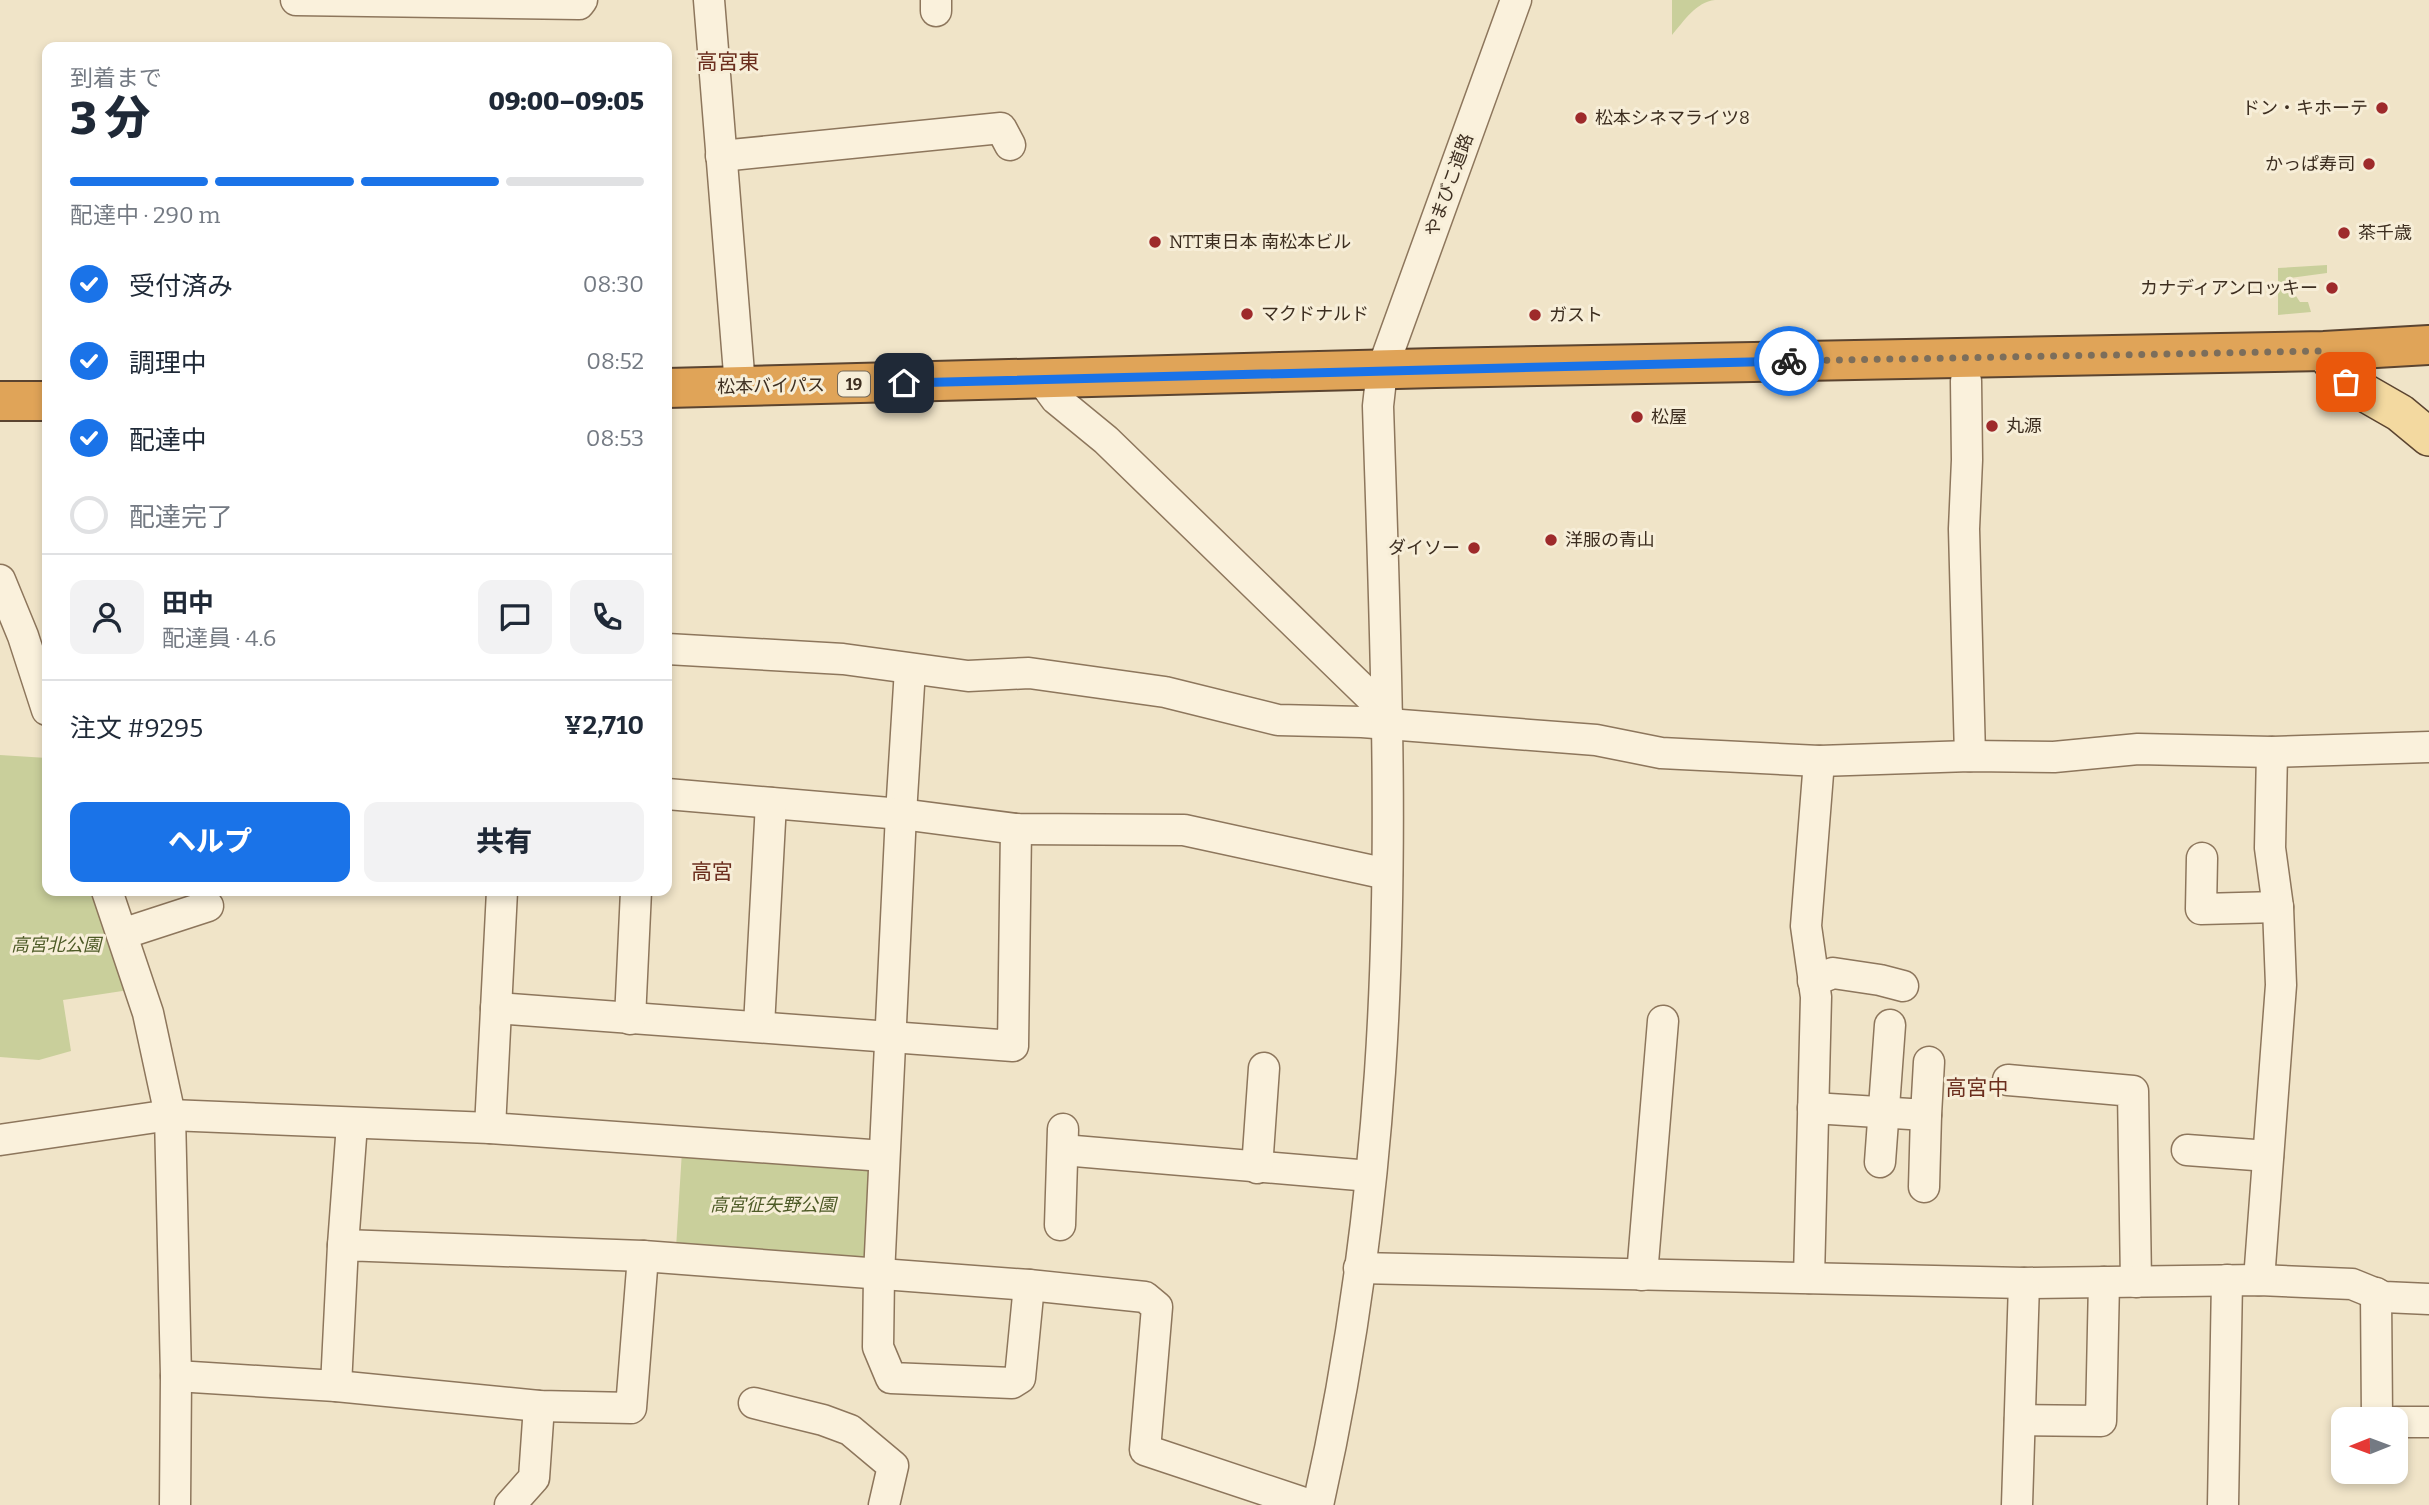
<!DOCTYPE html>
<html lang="ja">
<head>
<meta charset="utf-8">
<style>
	body { margin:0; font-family:Bitter,"Noto Sans JP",serif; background:#f2f2f3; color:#1f2937; height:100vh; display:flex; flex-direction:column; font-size:26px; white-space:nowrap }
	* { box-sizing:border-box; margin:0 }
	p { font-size:23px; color:#747a83 }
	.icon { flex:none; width:38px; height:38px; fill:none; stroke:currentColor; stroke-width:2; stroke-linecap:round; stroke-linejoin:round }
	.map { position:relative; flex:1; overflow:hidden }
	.panel { position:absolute; left:42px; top:42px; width:630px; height:854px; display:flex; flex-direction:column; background:#fff; border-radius:14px; box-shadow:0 4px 10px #0003 }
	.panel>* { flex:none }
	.needle { width:46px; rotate:269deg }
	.controls { position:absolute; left:2331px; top:1407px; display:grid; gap:14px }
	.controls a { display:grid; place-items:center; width:77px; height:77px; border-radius:14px; background:#fff; box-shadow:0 4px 10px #0003; font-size:35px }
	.pin { position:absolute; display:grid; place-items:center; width:60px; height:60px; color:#fff; margin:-30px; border-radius:14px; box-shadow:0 4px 10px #0006 }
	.courier { position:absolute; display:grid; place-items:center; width:70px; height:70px; margin:-35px; border:5px solid #1a73e8; border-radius:50%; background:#fff; color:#222; box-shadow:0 2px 9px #0007 }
	.head em { font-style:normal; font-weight:800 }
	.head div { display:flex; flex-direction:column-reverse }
	.head { display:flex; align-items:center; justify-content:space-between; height:119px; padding:0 28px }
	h1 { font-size:46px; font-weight:800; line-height:52px }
	.bar { display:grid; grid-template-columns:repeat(4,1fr); gap:10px 7px; align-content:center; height:84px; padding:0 28px }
	.bar i { height:9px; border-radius:5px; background:#e0e1e3 }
	.bar .selected { background:#1a73e8 }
	.bar p { grid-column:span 4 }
	.line { display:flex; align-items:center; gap:18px; padding:0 28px; border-top:2px solid #e0e1e3 }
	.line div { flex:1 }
	.round { display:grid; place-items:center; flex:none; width:74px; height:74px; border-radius:14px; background:#f2f2f3 }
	ol { padding:0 28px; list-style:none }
	li { display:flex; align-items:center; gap:21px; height:77px }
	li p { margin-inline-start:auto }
	li .icon { padding:7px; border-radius:50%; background:#1a73e8; color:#fff; stroke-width:4 }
	li:last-child { color:#747a83 }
	li i { width:38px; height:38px; border:4px solid #e0e1e3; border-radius:50% }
	.cta { display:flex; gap:14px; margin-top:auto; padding:14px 28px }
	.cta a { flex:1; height:80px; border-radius:14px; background:#1a73e8; color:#fff; font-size:28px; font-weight:800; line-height:80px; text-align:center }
	.cta a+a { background:#f2f2f3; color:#1f2937 }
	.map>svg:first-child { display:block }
	.green { fill:#c9cf9b }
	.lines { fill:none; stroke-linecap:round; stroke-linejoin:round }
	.minor-casing { stroke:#8d765c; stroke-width:33 }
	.major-casing { stroke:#5b4430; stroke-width:40 }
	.highway-casing { stroke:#5b4430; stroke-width:42 }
	.minor { stroke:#faf1dc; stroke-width:30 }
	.major { stroke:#f3d9a0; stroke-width:37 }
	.highway { stroke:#e0a458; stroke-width:38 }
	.done { stroke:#7c6e5b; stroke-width:7; stroke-dasharray:0 12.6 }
	.route { stroke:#1a73e8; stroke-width:9 }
	.poi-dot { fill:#9e2a2b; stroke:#f7eed8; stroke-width:2.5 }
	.labels { text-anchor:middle; stroke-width:6; stroke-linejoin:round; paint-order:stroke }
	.shield { fill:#f7eed8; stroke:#756857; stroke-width:2 }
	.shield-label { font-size:16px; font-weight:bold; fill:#3d2e20 }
	.poi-label { font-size:18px; fill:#3d2e20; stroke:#f7eed8; text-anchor:start }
	.street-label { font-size:18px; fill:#3d2e20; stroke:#f7eed8 }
	.park-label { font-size:18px; font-style:italic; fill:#4d5a26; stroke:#f7eed8 }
	.quarter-label { font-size:21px; fill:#6b2e1e; stroke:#f7eed8 }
</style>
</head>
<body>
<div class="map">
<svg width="2429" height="1505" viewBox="0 0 2429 1505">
	<rect width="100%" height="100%" fill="#f0e4c8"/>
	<g class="green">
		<path d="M1672,0H1715C1696,2 1684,21 1672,35Z"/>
		<polygon points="2327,265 2327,273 2290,278 2288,284 2300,302 2308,302 2311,312 2278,315 2278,268"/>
		<polygon points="0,755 47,758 47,891 97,891 129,990 63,1000 71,1051 39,1060 0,1057"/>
		<polygon points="682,1151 869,1161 864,1259 676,1248"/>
	</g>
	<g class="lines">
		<g class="minor-casing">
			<g id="minor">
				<polyline points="296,0 579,4 582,0"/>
				<polyline points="709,0 740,386"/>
				<polyline points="936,0 936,11"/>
				<polyline points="721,156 1001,128 1010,145"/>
				<polyline points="1042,380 1056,399 1106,440 1387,713"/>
				<polyline points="1966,381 1967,460 1964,529 1970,756"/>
				<polyline points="0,580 23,636 47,710"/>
				<polyline points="667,649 843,659 968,676 1029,673 1165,692 1278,720 1362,722 1596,740 1661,753 1819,761 1970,756 2054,757 2138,749 2272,752 2429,747"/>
				<polyline points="910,669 901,814 879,1275 878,1347 891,1378 1012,1383 1020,1378 1029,1285"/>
				<polyline points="667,794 901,814 1016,829 1184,830 1387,874"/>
				<polyline points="2202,858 2201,909 2278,907"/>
				<polyline points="107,891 148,1013 170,1115 176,1376 175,1505"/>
				<polyline points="122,934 208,906"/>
				<polyline points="1813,981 1833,973 1880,980 1903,986"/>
				<polyline points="496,1008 1013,1046 1016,829"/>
				<polyline points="630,1019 636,891"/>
				<polyline points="759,1026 771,803"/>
				<polyline points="2008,1080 2133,1091 2136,1282"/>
				<polyline points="1813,1108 1926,1115 1929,1062"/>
				<polyline points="490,1128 502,891"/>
				<polyline points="0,1140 170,1115 490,1128 884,1156"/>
				<polyline points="1063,1150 1370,1176"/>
				<polyline points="2187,1150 2268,1156"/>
				<polyline points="1880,1162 1890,1025"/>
				<polyline points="1257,1168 1264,1068"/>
				<polyline points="1924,1187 1926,1115"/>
				<polyline points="1060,1225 1063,1129"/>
				<polyline points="343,1245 352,1124"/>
				<polyline points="1359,1268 2024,1283 2259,1280 2352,1284 2384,1297 2429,1299"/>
				<polyline points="1642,1275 1663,1021"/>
				<polyline points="1809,1278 1816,997 1806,926 1819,761"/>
				<polyline points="2259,1280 2281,985 2278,907 2270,848 2272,752"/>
				<polyline points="2376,1293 2377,1419"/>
				<polyline points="176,1376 336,1386 539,1406 631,1408 643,1256"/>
				<polyline points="336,1386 343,1245 643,1256 1029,1285 1145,1297 1157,1307 1145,1450 1310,1505"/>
				<polyline points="754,1403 823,1420 850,1430 893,1466 884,1505"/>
				<polyline points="2020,1420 2101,1421 2104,1282"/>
				<polyline points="2396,1422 2429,1422"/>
				<polyline points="510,1505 534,1478 539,1406"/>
				<path d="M1318,1505C1350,1363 1370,1217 1380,1072C1395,850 1385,628 1378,406L1382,370L1516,0"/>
				<polyline points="2017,1505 2024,1283"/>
				<polyline points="2223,1505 2227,1280"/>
			</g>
		</g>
		<g class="major-casing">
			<polyline id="major" points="2324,351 2346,382 2400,413 2429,437"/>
		</g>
		<g class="highway-casing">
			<g id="highway">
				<polyline points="667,388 1436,368 2324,351 2429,345"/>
				<polyline points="0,401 47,401"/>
			</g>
		</g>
		<use href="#minor" class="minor"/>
		<use href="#major" class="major"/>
		<use href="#highway" class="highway"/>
	</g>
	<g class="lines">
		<polyline class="done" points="1789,361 2324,351 2346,382"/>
		<polyline class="route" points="904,383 1789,361"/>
	</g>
	<g class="poi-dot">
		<circle cx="2382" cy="108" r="7"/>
		<circle cx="1581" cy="118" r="7"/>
		<circle cx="2369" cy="164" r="7"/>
		<circle cx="2344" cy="233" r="7"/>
		<circle cx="1155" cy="242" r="7"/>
		<circle cx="2332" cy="288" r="7"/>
		<circle cx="1247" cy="314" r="7"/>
		<circle cx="1535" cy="315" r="7"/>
		<circle cx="1637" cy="417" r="7"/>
		<circle cx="1992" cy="426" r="7"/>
		<circle cx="1551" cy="540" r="7"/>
		<circle cx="1474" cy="548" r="7"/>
	</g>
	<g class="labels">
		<rect class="shield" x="838" y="371.5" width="32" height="25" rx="5"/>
		<g class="shield-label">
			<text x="854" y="390">19</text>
		</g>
		<g class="poi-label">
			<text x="2368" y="114" text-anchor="end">ドン・キホーテ</text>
			<text x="1595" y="124">松本シネマライツ8</text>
			<text x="2355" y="170" text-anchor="end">かっぱ寿司</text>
			<text x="2358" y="239">茶千歳</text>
			<text x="1169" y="248">NTT東日本 南松本ビル</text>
			<text x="2318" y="294" text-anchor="end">カナディアンロッキー</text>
			<text x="1261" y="320">マクドナルド</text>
			<text x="1549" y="321">ガスト</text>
			<text x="1651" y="423">松屋</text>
			<text x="2006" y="432">丸源</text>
			<text x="1565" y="546">洋服の青山</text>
			<text x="1460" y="554" text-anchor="end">ダイソー</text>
		</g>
		<g class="street-label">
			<text transform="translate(1449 185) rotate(-70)" y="6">やまびこ道路</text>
			<text transform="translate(771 386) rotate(-1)" y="6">松本バイパス</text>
		</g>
		<g class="park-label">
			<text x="56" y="951">高宮北公園</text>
			<text x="773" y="1211">高宮征矢野公園</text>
		</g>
		<g class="quarter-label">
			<text x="728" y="69">高宮東</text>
			<text x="712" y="879">高宮</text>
			<text x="1977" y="1095">高宮中</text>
		</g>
	</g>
</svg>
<div class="controls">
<a><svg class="needle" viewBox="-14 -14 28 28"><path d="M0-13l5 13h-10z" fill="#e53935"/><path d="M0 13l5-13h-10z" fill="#747a83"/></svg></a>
</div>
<div class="pin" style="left:2346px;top:382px;background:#ea580c"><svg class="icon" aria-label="bag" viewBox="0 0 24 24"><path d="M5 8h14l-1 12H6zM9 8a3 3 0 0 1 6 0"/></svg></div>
<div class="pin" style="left:904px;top:383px;background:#1f2937"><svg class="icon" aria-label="home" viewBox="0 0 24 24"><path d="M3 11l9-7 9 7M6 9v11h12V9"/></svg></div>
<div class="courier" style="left:1789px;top:361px"><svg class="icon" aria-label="bike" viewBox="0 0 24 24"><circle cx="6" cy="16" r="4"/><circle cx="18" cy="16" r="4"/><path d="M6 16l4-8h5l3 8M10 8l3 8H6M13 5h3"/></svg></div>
<section class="panel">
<div class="head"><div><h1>3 分</h1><p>到着まで</p></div><em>09:00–09:05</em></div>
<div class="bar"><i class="selected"></i><i class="selected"></i><i class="selected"></i><i></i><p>配達中 · 290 m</p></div>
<ol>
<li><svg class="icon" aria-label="check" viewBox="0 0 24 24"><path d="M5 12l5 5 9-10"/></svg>受付済み<p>08:30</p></li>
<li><svg class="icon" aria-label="check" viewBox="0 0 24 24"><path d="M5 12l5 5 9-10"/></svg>調理中<p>08:52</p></li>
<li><svg class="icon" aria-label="check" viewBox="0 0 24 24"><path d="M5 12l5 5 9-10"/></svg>配達中<p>08:53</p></li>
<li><i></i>配達完了</li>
</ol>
<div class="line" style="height:126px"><a class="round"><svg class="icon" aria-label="person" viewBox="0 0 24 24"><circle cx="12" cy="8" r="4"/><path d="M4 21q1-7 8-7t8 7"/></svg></a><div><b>田中</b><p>配達員 · 4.6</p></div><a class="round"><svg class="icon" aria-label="chat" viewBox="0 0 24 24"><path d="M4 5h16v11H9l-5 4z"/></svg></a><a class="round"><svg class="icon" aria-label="phone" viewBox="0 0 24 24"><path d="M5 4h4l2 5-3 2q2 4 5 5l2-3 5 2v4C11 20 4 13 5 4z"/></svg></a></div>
<div class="line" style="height:91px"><div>注文 #9295</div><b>¥2,710</b></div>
<div class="cta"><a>ヘルプ</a><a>共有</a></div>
</section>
</div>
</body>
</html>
